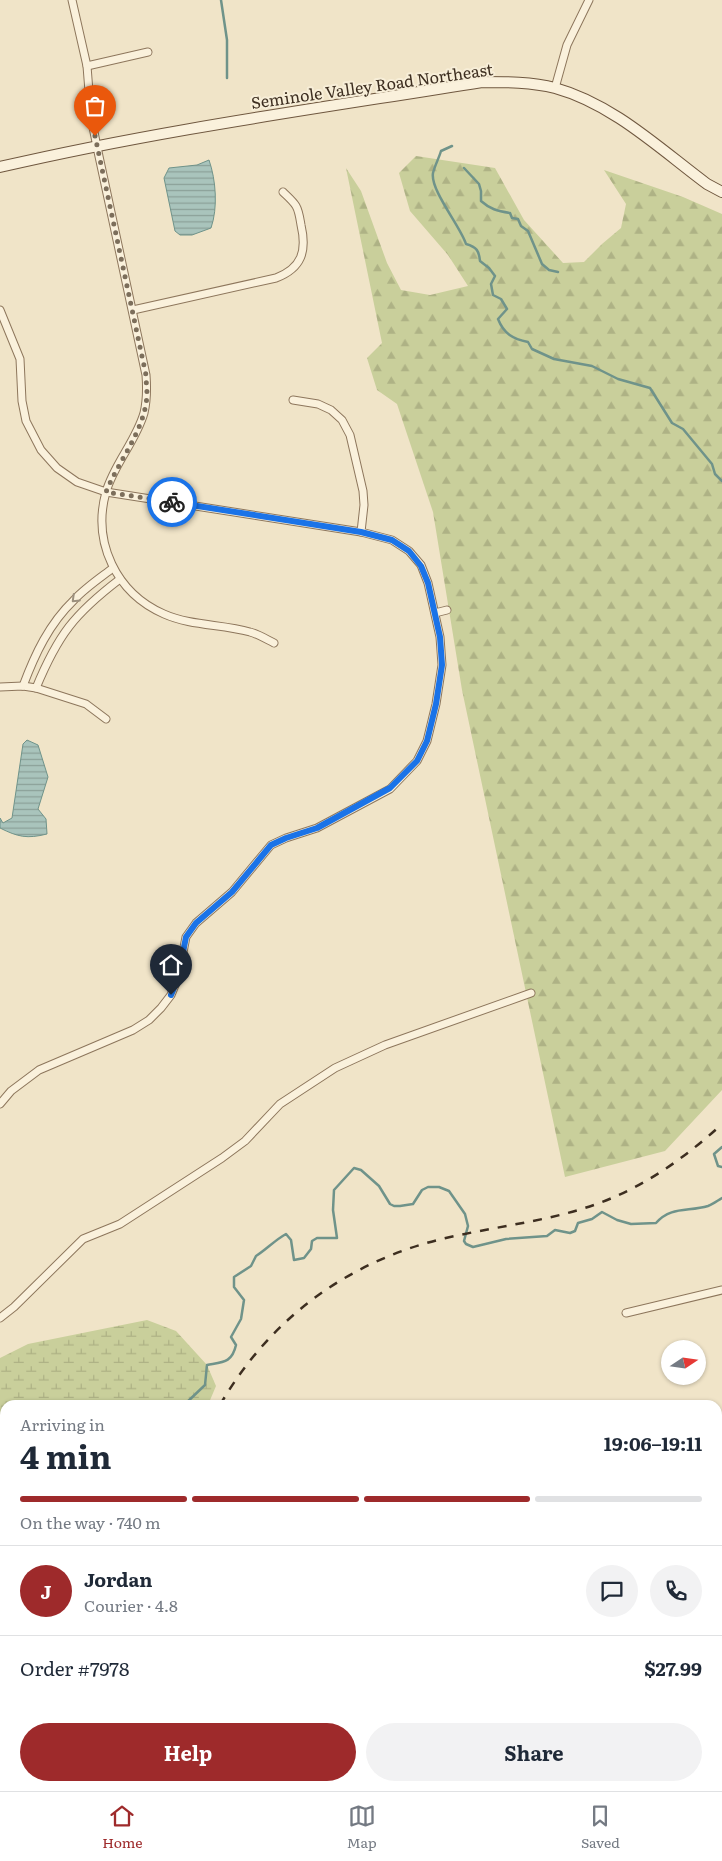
<!DOCTYPE html>
<html lang="en">
<head>
<meta charset="utf-8">
<style>
	body { margin:0; font-family:Literata,serif; background:#f2f2f3; color:#1f2937; height:100vh; display:flex; flex-direction:column; font-size:19px; white-space:nowrap }
	* { box-sizing:border-box; margin:0 }
	p { font-size:16px; color:#747a83 }
	.icon { flex:none; width:28px; height:28px; fill:none; stroke:currentColor; stroke-width:2; stroke-linecap:round; stroke-linejoin:round }
	.map { position:relative; flex:1; overflow:hidden }
	.sheet { position:absolute; left:0px; top:1400px; width:722px; height:391px; display:flex; flex-direction:column; background:#fff; border-radius:15px 15px 0 0; box-shadow:0 1px 4px #0004 }
	.sheet>* { flex:none }
	.needle { width:32px; rotate:77deg }
	.tools { position:absolute; left:661px; top:1340px; display:grid; gap:10px }
	.tools a { display:grid; place-items:center; width:45px; height:45px; border-radius:50%; background:#fff; box-shadow:0 1px 4px #0004; font-size:25px }
	.pin { position:absolute; display:grid; place-items:center; width:42px; height:42px; color:#fff; margin:-51px -21px; border-radius:50% 50% 50% 0; rotate:-45deg; box-shadow:0 0 5px #0007 }
	.pin .icon { rotate:45deg }
	.courier { position:absolute; display:grid; place-items:center; width:50px; height:50px; margin:-25px; border:4px solid #1a73e8; border-radius:50%; background:#fff; color:#222; box-shadow:0 1px 6px #0007 }
	.head em { font-style:normal; font-weight:700 }
	.head div { display:flex; flex-direction:column-reverse }
	.head { display:flex; align-items:center; justify-content:space-between; height:85px; padding:0 20px }
	h1 { font-size:32px; font-weight:700; line-height:38px }
	.bar { display:grid; grid-template-columns:repeat(4,1fr); gap:8px 5px; align-content:center; height:60px; padding:0 20px }
	.bar i { height:6px; border-radius:4px; background:#e0e1e3 }
	.bar .active { background:#9e2a2b }
	.bar p { grid-column:span 4 }
	.line { display:flex; align-items:center; gap:12px; padding:0 20px; border-top:1px solid #e0e1e3 }
	.line div { flex:1 }
	.round { display:grid; place-items:center; flex:none; width:52px; height:52px; border-radius:26px; background:#f2f2f3 }
	.primary-button { display:flex; gap:10px; margin-top:auto; padding:10px 20px }
	.primary-button a { flex:1; height:58px; border-radius:30px; background:#9e2a2b; color:#fff; font-size:20px; font-weight:700; line-height:58px; text-align:center }
	.primary-button a+a { background:#f2f2f3; color:#1f2937 }
	.menu { display:flex; justify-content:space-around; align-items:center; height:70px; border-top:1px solid #e0e1e3; background:#fff; font-size:14px; color:#747a83 }
	.menu a { display:grid; justify-items:center; gap:2px }
	.menu .active { color:#9e2a2b }
	.map>svg:first-child { display:block }
	.forest { fill:url(#forest-firs) }
	.wetland { fill:url(#wetland-marsh) }
	.water { fill:url(#water-rules); stroke:#6f938a }
	.lines { fill:none; stroke-linecap:round; stroke-linejoin:round }
	.stream { stroke:#6f938a; stroke-width:2.5 }
	.street-casing { stroke:#8d765c; stroke-width:9 }
	.secondary-casing { stroke:#6f573f; stroke-width:12 }
	.street { stroke:#faf1dc; stroke-width:7 }
	.secondary { stroke:#faf1dc; stroke-width:10 }
	.rail { stroke:#3d2e20; stroke-width:2.5; stroke-dasharray:9 9; stroke-linecap:butt }
	.oneway { stroke:#9c907e }
	.done { stroke:#7c6e5b; stroke-width:5; stroke-dasharray:0 9 }
	.route { stroke:#1a73e8; stroke-width:6 }
	.labels { text-anchor:middle; stroke-width:4; stroke-linejoin:round; paint-order:stroke }
	.street-label { font-size:16px; fill:#3d2e20; stroke:#f7eed8 }
</style>
</head>
<body>
<div class="map">
<svg width="722" height="1791" viewBox="0 0 722 1791">
	<defs>
		<pattern id="forest-firs" width="22" height="20" patternUnits="userSpaceOnUse" patternTransform="scale(1.25)"><rect width="22" height="20" fill="#c9cf9b"/><path d="M5 1l3.5 6h-7zM16 11l3.5 6h-7z" fill="#aeb285"/></pattern>
		<pattern id="wetland-marsh" width="20" height="14" patternUnits="userSpaceOnUse" patternTransform="scale(1.25)"><rect width="20" height="14" fill="#c9cf9b"/><path d="M1 5h8M5 5V1M11 12h8M15 12V8" fill="none" stroke="#aeb285"/></pattern>
		<pattern id="water-rules" width="6" height="5" patternUnits="userSpaceOnUse" patternTransform="scale(1.25)"><rect width="6" height="5" fill="#a9c4bc"/><path d="M0 2.5h6" fill="none" stroke="#8ba098"/></pattern>
	</defs>
	<rect width="100%" height="100%" fill="#f0e4c8"/>
	<polygon class="forest" points="416,156 495,168 524,220 563,263 584,262 602,244 621,228 626,204 604,170 683,197 722,214 722,1090 665,1151 565,1177 462,690 433,512 397,404 377,390 367,358 382,343 346,168 361,191 387,263 401,290 430,295 468,286 448,255 410,211 399,173"/>
	<g class="wetland">
		<polygon points="147,1320 176,1331 207,1365 216,1386 208,1405 5,1405 5,1567 0,1565 0,1358 28,1344"/>
		<polygon points="0,1617 5,1625 5,1656 0,1653"/>
	</g>
	<g class="water">
		<path d="M209,160C216,180 218,208 211,228L192,235H180L175,231L164,178L169,168L197,165Z"/>
		<path d="M27,740L38,745L48,777L38,809L46,819L47,834C27,839 18,837 0,828V818L3,823L12,818L23,744Z"/>
		<polygon points="2,1564 5,1567 5,1625 0,1617 0,1565"/>
		<polygon points="0,1653 5,1656 5,1786 235,1786 246,1787 250,1791 0,1791"/>
	</g>
	<g class="lines">
		<g class="stream">
			<polyline points="221,0 227,40 227,78"/>
			<path d="M452,146L441,151C439,158 435,165 433,173C430,190 461,227 466,244C477,247 479,251 480,261L489,268L495,276L491,284L493,295L501,299L507,309L498,319C504,334 513,339 528,342L532,349L554,359L592,366L618,379L650,388L672,423L683,429L712,464L715,474L722,481"/>
			<path d="M464,168L479,184L481,191V201C490,209 497,211 510,213L512,218L518,219L521,226L528,231L542,264L549,270L558,272"/>
			<polyline points="722,1147 714,1154 718,1166 722,1167"/>
			<path d="M184,1405L205,1385L207,1365C223,1362 232,1363 236,1345L231,1337L241,1319L244,1300L234,1287V1277L251,1266L256,1256C267,1249 275,1240 286,1234L291,1240L294,1260L304,1258L311,1249L312,1241L317,1238H337L333,1210L334,1190L354,1168L361,1170L379,1186L390,1204L394,1206H400L413,1204L422,1190L428,1187H439L449,1191L465,1214L468,1226L464,1241L466,1244L473,1247L506,1239L547,1236L555,1230L570,1233L575,1231L578,1223L592,1219L602,1212L617,1220L631,1224L656,1223C671,1206 688,1212 708,1206C713,1204 717,1201 722,1198"/>
		</g>
		<g class="street-casing">
			<g id="street">
				<path d="M72,0L87,66L91,117L97,147L146,375C147,388 147,400 144,413C136,441 114,464 106,492C92,542 116,593 164,614C191,626 222,624 250,632C258,634 266,639 274,643"/>
				<polyline points="87,66 148,52"/>
				<polyline points="555,88 567,45 589,0"/>
				<polyline points="0,310 20,359 22,401 26,421 41,450 57,468 77,482 106,492 361,532 392,540 409,551 421,565 428,583 440,637 442,665 436,704 427,741 417,761 390,789 317,828 286,838 271,845 232,892 196,923 186,937 178,978 171,995 161,1008 149,1020 133,1030 39,1070 11,1091 0,1104"/>
				<path d="M133,310L276,278C302,268 307,251 301,225C300,219 299,211 296,206C293,201 287,196 283,192"/>
				<polyline points="293,400 318,404 331,410 342,420 350,435 363,491 364,505 361,532"/>
				<polyline points="435,613 447,610"/>
				<path d="M23,686C35,654 49,624 74,600C85,588 100,578 113,568"/>
				<polyline points="0,687 23,686 36,688 86,704 106,719"/>
				<path d="M36,688C58,635 74,614 120,579"/>
				<polyline points="626,1313 722,1290"/>
				<polyline points="0,1318 14,1307 83,1239 120,1224 222,1158 245,1141 280,1104 335,1068 385,1045 531,993"/>
				<polyline points="718,1509 722,1504"/>
				<polyline points="493,1791 495,1786"/>
			</g>
		</g>
		<g class="secondary-casing">
			<path id="secondary" d="M0,167C159,130 321,108 482,82C506,82 532,82 555,88C613,104 660,149 707,184L722,192"/>
		</g>
		<use href="#street" class="street"/>
		<use href="#secondary" class="secondary"/>
		<g class="rail">
			<path d="M220,1405C272,1315 354,1257 455,1236C505,1225 555,1220 602,1202C647,1185 687,1156 722,1124"/>
			<polyline points="270,1786 273,1791"/>
		</g>
	</g>
	<defs><path id="oneway-chevron" d="M-2-3.5L2.5 0L-2 3.5" fill="none" stroke-width="1.6" stroke-linecap="round" stroke-linejoin="round" transform="scale(1.25)"/></defs>
	<use class="oneway" href="#oneway-chevron" transform="translate(75 599) rotate(136)"/>
	<g class="lines">
		<path class="done" d="M95,136L146,375C146,382 147,388 147,395C145,430 119,460 106,492L172,502"/>
		<polyline class="route" points="171,995 178,978 186,937 196,923 232,892 271,845 286,838 317,828 390,788 417,761 427,741 436,704 442,665 440,637 428,583 421,566 409,551 392,540 361,532 172,502"/>
	</g>
	<g class="labels">
		<g class="street-label">
			<text transform="translate(372 86) rotate(-8)" y="6">Seminole Valley Road Northeast</text>
		</g>
	</g>
</svg>
<div class="tools">
<a><svg class="needle" viewBox="-14 -14 28 28"><path d="M0-13l5 13h-10z" fill="#e53935"/><path d="M0 13l5-13h-10z" fill="#747a83"/></svg></a>
</div>
<div class="pin" style="left:95px;top:136px;background:#ea580c"><svg class="icon" aria-label="bag" viewBox="0 0 24 24"><path d="M5 8h14l-1 12H6zM9 8a3 3 0 0 1 6 0"/></svg></div>
<div class="pin" style="left:171px;top:995px;background:#1f2937"><svg class="icon" aria-label="home" viewBox="0 0 24 24"><path d="M3 11l9-7 9 7M6 9v11h12V9"/></svg></div>
<div class="courier" style="left:172px;top:502px"><svg class="icon" aria-label="bike" viewBox="0 0 24 24"><circle cx="6" cy="16" r="4"/><circle cx="18" cy="16" r="4"/><path d="M6 16l4-8h5l3 8M10 8l3 8H6M13 5h3"/></svg></div>
<section class="sheet">
<div class="head"><div><h1>4 min</h1><p>Arriving in</p></div><em>19:06–19:11</em></div>
<div class="bar"><i class="active"></i><i class="active"></i><i class="active"></i><i></i><p>On the way · 740 m</p></div>
<div class="line" style="height:90px"><b class="round" style="background:#9e2a2b;color:#fff">J</b><div><b>Jordan</b><p>Courier · 4.8</p></div><a class="round"><svg class="icon" aria-label="chat" viewBox="0 0 24 24"><path d="M4 5h16v11H9l-5 4z"/></svg></a><a class="round"><svg class="icon" aria-label="phone" viewBox="0 0 24 24"><path d="M5 4h4l2 5-3 2q2 4 5 5l2-3 5 2v4C11 20 4 13 5 4z"/></svg></a></div>
<div class="line" style="height:65px"><div>Order #7978</div><b>$27.99</b></div>
<div class="primary-button"><a>Help</a><a>Share</a></div>
</section>
</div>
<nav class="menu">
<a class="active"><svg class="icon" aria-label="home" viewBox="0 0 24 24"><path d="M3 11l9-7 9 7M6 9v11h12V9"/></svg>Home</a>
<a><svg class="icon" aria-label="map" viewBox="0 0 24 24"><path d="M3 6l6-2 6 2 6-2v14l-6 2-6-2-6 2zM9 4v14M15 6v14"/></svg>Map</a>
<a><svg class="icon" aria-label="saved" viewBox="0 0 24 24"><path d="M7 4h10v16l-5-4-5 4z"/></svg>Saved</a>
</nav>
</body>
</html>
